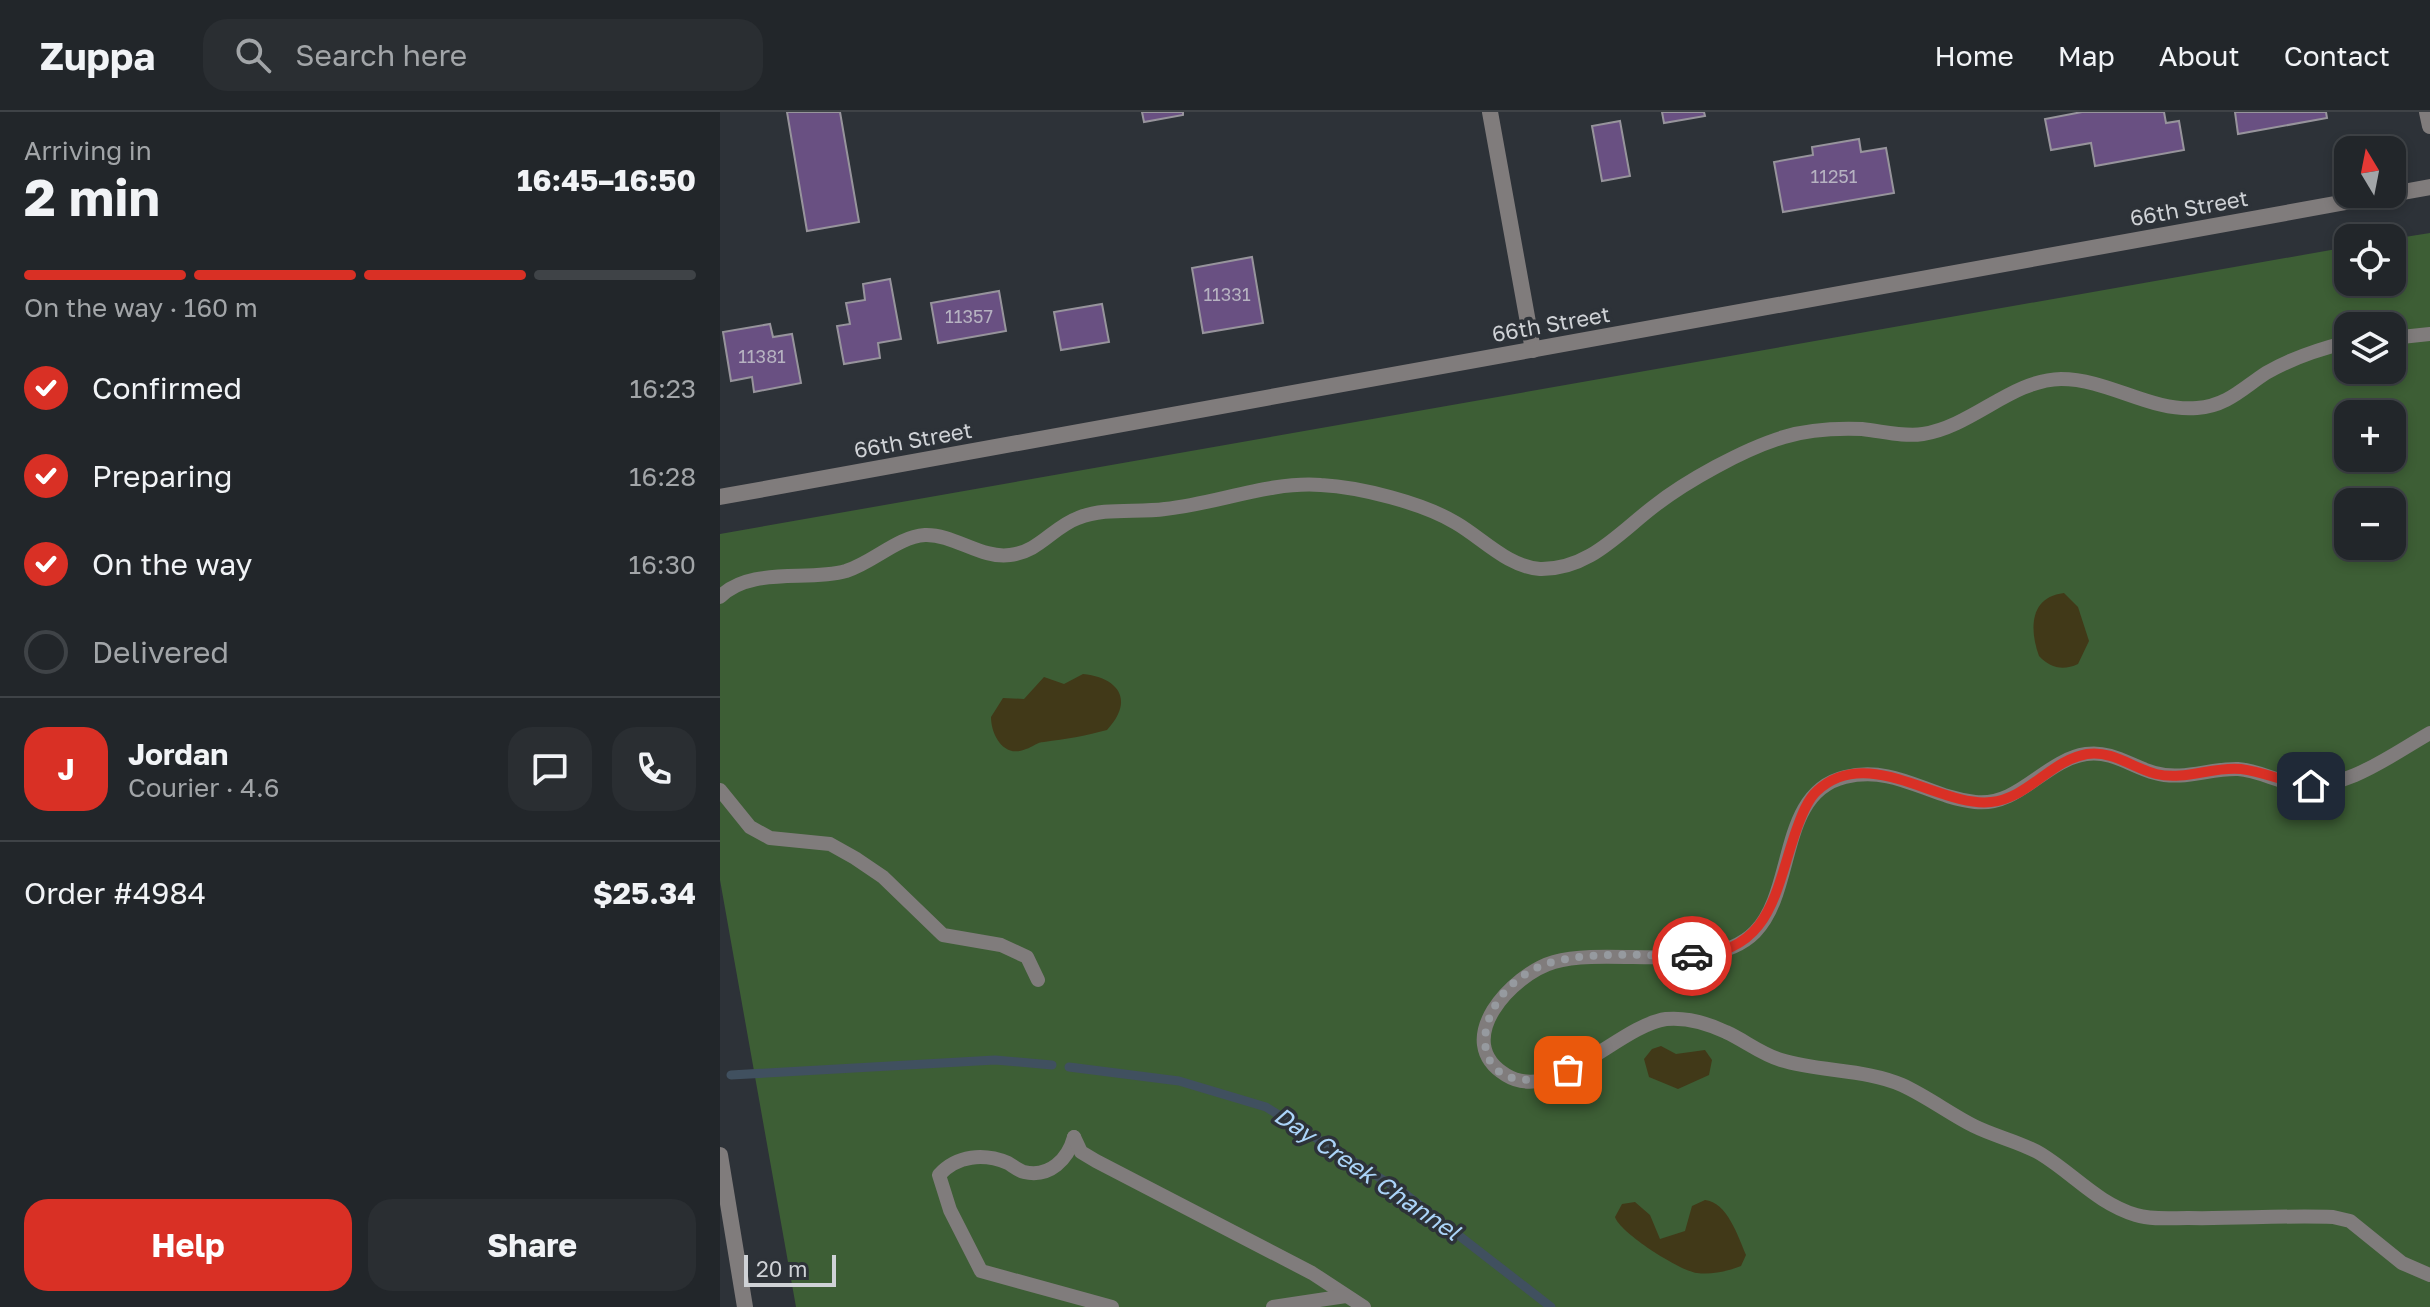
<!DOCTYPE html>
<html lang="en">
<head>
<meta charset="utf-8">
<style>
	body { margin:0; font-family:"Golos Text",sans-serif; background:#2a2e32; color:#f1f3f6; height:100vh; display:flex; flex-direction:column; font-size:30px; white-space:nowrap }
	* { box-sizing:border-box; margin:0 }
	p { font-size:26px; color:#a2a5a8 }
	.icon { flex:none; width:44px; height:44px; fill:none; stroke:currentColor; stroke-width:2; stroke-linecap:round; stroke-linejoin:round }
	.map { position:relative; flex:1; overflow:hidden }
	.drawer { display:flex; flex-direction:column; background:#22262a; width:720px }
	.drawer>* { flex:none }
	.needle { width:52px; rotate:350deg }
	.buttons { position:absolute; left:1614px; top:24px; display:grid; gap:16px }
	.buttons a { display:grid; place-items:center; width:72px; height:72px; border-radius:16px; background:#22262a; box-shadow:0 4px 12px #0003,0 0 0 2px #3f4347; font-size:40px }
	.scale { position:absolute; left:24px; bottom:20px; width:92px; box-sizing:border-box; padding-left:8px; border:4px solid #cfd2d6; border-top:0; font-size:22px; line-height:28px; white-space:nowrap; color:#cfd2d6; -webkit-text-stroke:6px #2d3238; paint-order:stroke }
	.pin { position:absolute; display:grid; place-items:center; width:68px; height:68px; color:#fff; margin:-34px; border-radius:16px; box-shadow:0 4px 12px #0006 }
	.courier { position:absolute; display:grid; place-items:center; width:80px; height:80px; margin:-40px; border:6px solid #d93025; border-radius:50%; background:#fff; color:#222; box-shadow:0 2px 10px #0007 }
	.headline em { font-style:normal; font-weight:700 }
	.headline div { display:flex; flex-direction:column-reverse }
	.headline { display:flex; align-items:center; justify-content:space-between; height:136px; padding:0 24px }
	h1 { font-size:52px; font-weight:700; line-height:60px }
	.bar { display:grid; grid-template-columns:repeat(4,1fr); gap:12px 8px; align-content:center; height:96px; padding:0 24px }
	.bar i { height:10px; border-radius:6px; background:#3f4347 }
	.bar .selected { background:#d93025 }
	.bar p { grid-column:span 4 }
	.line { display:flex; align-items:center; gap:20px; padding:0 24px; border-top:2px solid #3f4347 }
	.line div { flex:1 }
	.round { display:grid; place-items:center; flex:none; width:84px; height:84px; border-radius:24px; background:#2a2e32 }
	ol { padding:0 24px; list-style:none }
	li { display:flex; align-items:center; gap:24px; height:88px }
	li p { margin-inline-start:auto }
	li .icon { padding:8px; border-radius:50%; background:#d93025; color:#fff; stroke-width:4 }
	li:last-child { color:#a2a5a8 }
	li i { width:44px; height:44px; border:4px solid #3f4347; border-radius:50% }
	.primary-button { display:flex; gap:16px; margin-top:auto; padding:16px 24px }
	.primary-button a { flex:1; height:92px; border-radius:24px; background:#d93025; color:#fff; font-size:32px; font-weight:700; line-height:92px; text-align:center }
	.primary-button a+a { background:#2a2e32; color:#f1f3f6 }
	header { display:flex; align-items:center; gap:48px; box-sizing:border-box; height:112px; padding:0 40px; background:#22262a; border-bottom:2px solid #3f4347 }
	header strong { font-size:38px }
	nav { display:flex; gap:44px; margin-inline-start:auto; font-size:28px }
	.search { width:560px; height:72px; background:#2a2e32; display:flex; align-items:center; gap:20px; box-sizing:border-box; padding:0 28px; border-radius:24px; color:#a2a5a8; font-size:30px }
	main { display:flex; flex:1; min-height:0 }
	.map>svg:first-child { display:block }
	.green { fill:#3d5e35; fill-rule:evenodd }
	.sand { fill:#413918 }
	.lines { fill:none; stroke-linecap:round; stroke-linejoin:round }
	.stream { stroke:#40505f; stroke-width:9 }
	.building { fill:#695082; stroke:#97949c; stroke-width:2 }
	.lane { stroke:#807c7c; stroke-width:14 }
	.street { stroke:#807c7c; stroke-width:16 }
	.done { stroke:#969a9f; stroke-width:8; stroke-dasharray:0 14.4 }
	.route { stroke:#d93025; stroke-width:10 }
	.labels { text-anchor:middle; stroke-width:7; stroke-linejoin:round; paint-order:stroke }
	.number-label { font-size:18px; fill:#b6b2c1 }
	.street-label { font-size:22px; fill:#cfd2d6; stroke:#2d3238 }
	.water-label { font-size:24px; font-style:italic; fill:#abd4f9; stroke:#2d3238 }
</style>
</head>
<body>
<header>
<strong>Zuppa</strong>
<div class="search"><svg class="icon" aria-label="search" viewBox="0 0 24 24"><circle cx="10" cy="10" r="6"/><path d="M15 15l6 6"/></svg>Search here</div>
<nav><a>Home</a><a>Map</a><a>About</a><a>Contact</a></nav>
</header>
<main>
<section class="drawer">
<div class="headline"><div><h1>2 min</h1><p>Arriving in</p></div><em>16:45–16:50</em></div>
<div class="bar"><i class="selected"></i><i class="selected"></i><i class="selected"></i><i></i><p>On the way · 160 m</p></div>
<ol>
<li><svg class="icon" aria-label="check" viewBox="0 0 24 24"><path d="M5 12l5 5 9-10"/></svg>Confirmed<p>16:23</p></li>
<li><svg class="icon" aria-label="check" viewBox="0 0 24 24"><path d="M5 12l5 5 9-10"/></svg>Preparing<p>16:28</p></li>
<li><svg class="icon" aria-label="check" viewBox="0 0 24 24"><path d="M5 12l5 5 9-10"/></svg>On the way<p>16:30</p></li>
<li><i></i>Delivered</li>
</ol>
<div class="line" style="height:144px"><b class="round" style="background:#d93025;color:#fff">J</b><div><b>Jordan</b><p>Courier · 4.6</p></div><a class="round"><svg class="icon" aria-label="chat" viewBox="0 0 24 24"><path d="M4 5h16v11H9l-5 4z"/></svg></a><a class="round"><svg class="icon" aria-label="phone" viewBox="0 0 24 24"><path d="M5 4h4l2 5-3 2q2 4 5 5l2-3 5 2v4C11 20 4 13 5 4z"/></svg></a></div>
<div class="line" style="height:104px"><div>Order #4984</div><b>$25.34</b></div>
<div class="primary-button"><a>Help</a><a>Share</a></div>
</section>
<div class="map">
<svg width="1710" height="1195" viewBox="0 0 1710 1195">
	<rect width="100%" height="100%" fill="#2d3238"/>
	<path class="green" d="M1710,121V1195H76L0,768V422L1628,135V170H1672V127ZM1628,214H1672V258H1628ZM1628,302H1672V346H1628ZM1628,390H1672V434H1628Z"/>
	<g class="sand">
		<path d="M1344,481L1358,495L1369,529L1358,552C1343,559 1330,556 1319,544C1309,516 1310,485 1344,481Z"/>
		<path d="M363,562C400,566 414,589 387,618C365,624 346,627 324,630C317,630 313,635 306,637C284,647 271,623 271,605L283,586L304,587L324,565L344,572Z"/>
		<polygon points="941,934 956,942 985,938 992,948 989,963 958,977 929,965 924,947 932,937"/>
		<path d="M985,1088C1007,1090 1018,1124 1026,1143L1021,1154C1008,1159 992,1163 977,1161C960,1159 900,1121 895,1105L902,1092L915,1090L930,1103L940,1127L965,1119L972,1094Z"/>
	</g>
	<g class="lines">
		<g class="stream">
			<polyline points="349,955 459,969 546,995 684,1081 831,1195"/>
			<polyline points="11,963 275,948 332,953"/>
		</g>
	</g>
	<g class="building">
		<polygon points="67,0 120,0 139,110 87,119"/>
		<polygon points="422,0 463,0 463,3 424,10"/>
		<polygon points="942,0 984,0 985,4 944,11"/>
		<polygon points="1362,0 1444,0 1446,11 1459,9 1464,38 1375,54 1371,31 1331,38 1325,7"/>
		<polygon points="1515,0 1606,0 1607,6 1518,22"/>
		<polygon points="900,9 910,64 882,69 872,14"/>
		<polygon points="1139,27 1141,40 1166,36 1174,81 1063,100 1054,50 1093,43 1092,35"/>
		<polygon points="532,145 543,211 483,221 472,156"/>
		<polygon points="170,167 181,227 158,231 160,246 124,252 117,214 130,212 126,191 145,188 143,172"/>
		<polygon points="279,179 286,219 218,231 211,191"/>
		<polygon points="382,192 389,230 341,238 334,200"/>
		<polygon points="50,212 53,225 72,222 81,271 34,280 32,265 11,269 3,220"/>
	</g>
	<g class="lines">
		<g class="lane">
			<polyline points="1672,226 1710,222"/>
			<path d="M0,485C30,454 87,470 126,459C154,450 177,425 205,423C234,422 261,447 290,443C319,440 333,415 358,406C385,395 417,401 445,397C496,392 550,369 601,373C640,375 703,391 736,411C762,426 788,455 820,457C868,458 898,422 933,395C966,369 1024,337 1064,325C1090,317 1115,316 1142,317C1162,319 1183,325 1203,322C1253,314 1291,268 1341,267C1389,267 1430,300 1477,296C1507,294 1523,276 1546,261C1572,246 1599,237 1628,230"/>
			<path d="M1710,621C1671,643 1625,679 1578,673C1558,670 1538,658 1518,657C1490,656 1463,669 1435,661C1412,655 1392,638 1366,642C1325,648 1299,695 1255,690C1208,685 1176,653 1125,665C1058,681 1076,778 1035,820C992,864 891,834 834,850C792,862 730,929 786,963C834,993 898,914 946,907C967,905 987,911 1006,920C1024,928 1041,942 1061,948C1100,960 1146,957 1182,973C1208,985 1230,1002 1254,1014C1276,1025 1301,1030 1321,1042C1355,1063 1377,1091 1416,1103C1432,1108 1451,1106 1468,1106C1516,1107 1564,1103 1613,1105L1630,1109L1682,1151L1710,1163"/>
			<polyline points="0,678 30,715 50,726 110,732 135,746 163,765 223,823 281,833 307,845 318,868"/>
			<path d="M354,1025C348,1047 330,1066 304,1060C299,1059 293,1054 288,1051C264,1041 237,1043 219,1063L230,1098L261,1159L392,1195"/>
			<polyline points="354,1025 361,1040 376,1049 592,1161 644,1195"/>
			<polyline points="553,1195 626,1184"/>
		</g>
		<g class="street">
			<polyline points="770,0 813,238"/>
			<polyline points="1707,0 1710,14"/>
			<polyline points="1672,82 1710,75"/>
			<polyline points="0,385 1670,82"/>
			<polyline points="0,1043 25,1195"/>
		</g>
	</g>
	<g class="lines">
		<path class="done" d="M848,958C736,1004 743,872 836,849C880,839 927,844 972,844"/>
		<path class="route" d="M972,844C1053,840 1055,777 1077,716C1081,705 1087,688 1097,679C1148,631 1220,696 1271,690C1307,687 1331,648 1367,642C1392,638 1413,656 1436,662C1465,669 1493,654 1521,657C1545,660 1567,671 1591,674"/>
	</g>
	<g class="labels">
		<g class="number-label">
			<text x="1114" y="71">11251</text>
			<text x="507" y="189">11331</text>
			<text x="249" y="211">11357</text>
			<text x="42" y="251">11381</text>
		</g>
		<g class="street-label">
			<text transform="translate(1469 96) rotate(-10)" y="8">66th Street</text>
			<text transform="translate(831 212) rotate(-10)" y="8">66th Street</text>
			<text transform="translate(193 328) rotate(-10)" y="8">66th Street</text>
		</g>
		<g class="water-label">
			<text transform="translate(647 1062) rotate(34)" y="8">Day Creek Channel</text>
		</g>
	</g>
</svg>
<div class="buttons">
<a><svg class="needle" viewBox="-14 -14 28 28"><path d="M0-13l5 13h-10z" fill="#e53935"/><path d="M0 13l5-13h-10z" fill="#a2a5a8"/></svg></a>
<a><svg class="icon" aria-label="locate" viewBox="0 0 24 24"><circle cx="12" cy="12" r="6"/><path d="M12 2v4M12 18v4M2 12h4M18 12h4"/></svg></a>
<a><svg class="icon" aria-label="layers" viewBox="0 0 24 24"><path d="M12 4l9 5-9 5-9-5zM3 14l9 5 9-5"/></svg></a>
<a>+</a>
<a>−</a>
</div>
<div class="scale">20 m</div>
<div class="pin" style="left:848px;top:958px;background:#ea580c"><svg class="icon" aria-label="bag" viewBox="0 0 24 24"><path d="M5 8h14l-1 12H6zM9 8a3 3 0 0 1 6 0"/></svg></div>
<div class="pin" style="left:1591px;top:674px;background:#1f2937"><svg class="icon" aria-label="home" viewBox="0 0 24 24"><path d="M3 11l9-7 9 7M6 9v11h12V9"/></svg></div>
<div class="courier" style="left:972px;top:844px"><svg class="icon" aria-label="car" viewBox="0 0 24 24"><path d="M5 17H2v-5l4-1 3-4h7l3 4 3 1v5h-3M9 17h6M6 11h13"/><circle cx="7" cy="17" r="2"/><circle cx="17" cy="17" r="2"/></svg></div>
</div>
</main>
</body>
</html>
